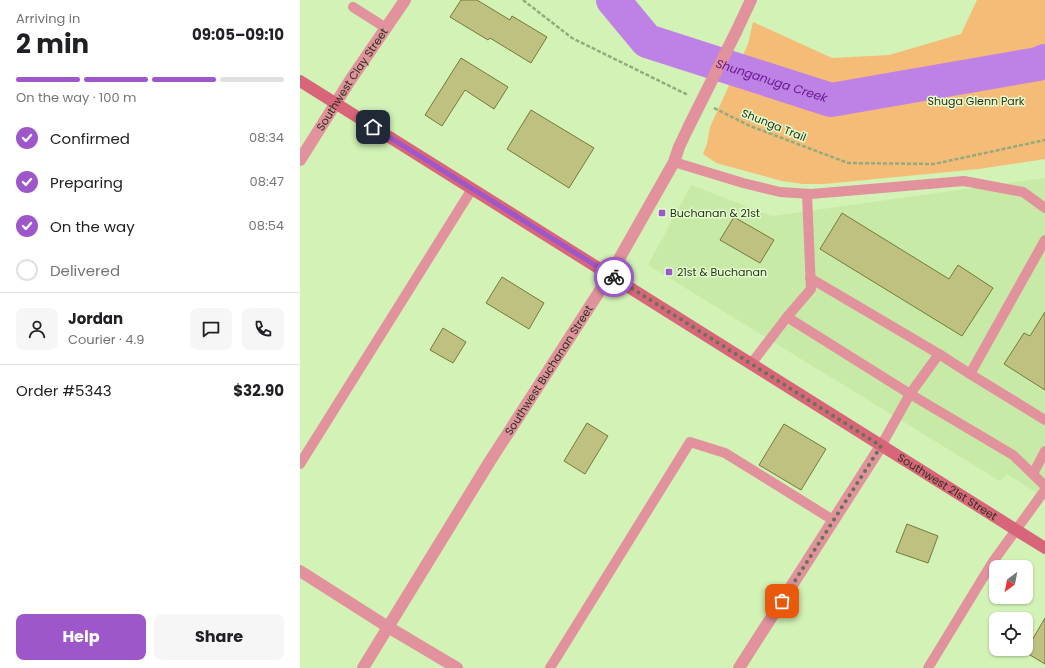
<!DOCTYPE html>
<html lang="en">
<head>
<meta charset="utf-8">
<style>
	body { margin:0; font-family:Poppins,sans-serif; background:#f6f6f6; color:#202124; height:100vh; display:flex; flex-direction:column; font-size:15px; white-space:nowrap }
	* { box-sizing:border-box; margin:0 }
	p { font-size:13px; color:#757577 }
	.icon { flex:none; width:22px; height:22px; fill:none; stroke:currentColor; stroke-width:2; stroke-linecap:round; stroke-linejoin:round }
	.map { position:relative; flex:1; overflow:hidden }
	.side { display:flex; flex-direction:column; background:#fff; width:300px }
	.side>* { flex:none }
	.needle { width:26px; rotate:212deg }
	.buttons { position:absolute; left:689px; top:560px; display:grid; gap:8px }
	.buttons a { display:grid; place-items:center; width:44px; height:44px; border-radius:8px; background:#fff; box-shadow:0 1px 3px #0004; font-size:20px }
	.pin { position:absolute; display:grid; place-items:center; width:34px; height:34px; color:#fff; margin:-17px; border-radius:8px; box-shadow:0 2px 6px #0006 }
	.courier { position:absolute; display:grid; place-items:center; width:40px; height:40px; margin:-20px; border:3px solid #9e57ca; border-radius:50%; background:#fff; color:#222; box-shadow:0 1px 5px #0007 }
	.overview em { font-style:normal; font-weight:700 }
	.overview div { display:flex; flex-direction:column-reverse }
	.overview { display:flex; align-items:center; justify-content:space-between; height:68px; padding:0 16px }
	h1 { font-size:26px; font-weight:700; line-height:30px }
	.bar { display:grid; grid-template-columns:repeat(4,1fr); gap:6px 4px; align-content:center; height:48px; padding:0 16px }
	.bar i { height:5px; border-radius:3px; background:#e0e0e0 }
	.bar .active { background:#9e57ca }
	.bar p { grid-column:span 4 }
	.line { display:flex; align-items:center; gap:10px; padding:0 16px; border-top:1px solid #e0e0e0 }
	.line div { flex:1 }
	.round { display:grid; place-items:center; flex:none; width:42px; height:42px; border-radius:8px; background:#f6f6f6 }
	ol { padding:0 16px; list-style:none }
	li { display:flex; align-items:center; gap:12px; height:44px }
	li p { margin-inline-start:auto }
	li .icon { padding:4px; border-radius:50%; background:#9e57ca; color:#fff; stroke-width:4 }
	li:last-child { color:#757577 }
	li i { width:22px; height:22px; border:2px solid #e0e0e0; border-radius:50% }
	.action { display:flex; gap:8px; margin-top:auto; padding:8px 16px }
	.action a { flex:1; height:46px; border-radius:8px; background:#9e57ca; color:#fff; font-size:16px; font-weight:700; line-height:46px; text-align:center }
	.action a+a { background:#f6f6f6; color:#202124 }
	main { display:flex; flex:1; min-height:0 }
	.map>svg:first-child { display:block }
	.built { fill:#c7eaa7 }
	.green { fill:#f5bc78 }
	.lines { fill:none; stroke-linecap:round; stroke-linejoin:round }
	.river { stroke:#be81e6; stroke-width:34 }
	.building { fill:#bec180; stroke:#777939 }
	.path { stroke:#92ab7c; stroke-width:2.5; stroke-dasharray:4 2; stroke-linecap:butt }
	.lane { stroke:#e1929d; stroke-width:10 }
	.street { stroke:#e1929d; stroke-width:12 }
	.secondary { stroke:#d8657a; stroke-width:12 }
	.street-bridge { stroke:#e1929d; stroke-width:12 }
	.done { stroke:#637651; stroke-width:4; stroke-dasharray:0 7.2 }
	.route { stroke:#9e57ca; stroke-width:5 }
	.poi-dot { fill:#9e57ca; stroke:#e3fdcd; stroke-width:1.5 }
	.labels { text-anchor:middle; stroke-width:3; stroke-linejoin:round; paint-order:stroke }
	.street-label { font-size:11px; fill:#27331b; stroke:#e3fdcd }
	.park-label { font-size:11px; fill:#392a18; stroke:#e3fdcd }
	.poi-label { font-size:11px; fill:#27331b; stroke:#e3fdcd; text-anchor:start }
	.water-label { font-size:12px; font-style:italic; fill:#691992; stroke:#e3fdcd }
</style>
</head>
<body>
<main>
<section class="side">
<div class="overview"><div><h1>2 min</h1><p>Arriving in</p></div><em>09:05–09:10</em></div>
<div class="bar"><i class="active"></i><i class="active"></i><i class="active"></i><i></i><p>On the way · 100 m</p></div>
<ol>
<li><svg class="icon" aria-label="check" viewBox="0 0 24 24"><path d="M5 12l5 5 9-10"/></svg>Confirmed<p>08:34</p></li>
<li><svg class="icon" aria-label="check" viewBox="0 0 24 24"><path d="M5 12l5 5 9-10"/></svg>Preparing<p>08:47</p></li>
<li><svg class="icon" aria-label="check" viewBox="0 0 24 24"><path d="M5 12l5 5 9-10"/></svg>On the way<p>08:54</p></li>
<li><i></i>Delivered</li>
</ol>
<div class="line" style="height:72px"><a class="round"><svg class="icon" aria-label="person" viewBox="0 0 24 24"><circle cx="12" cy="8" r="4"/><path d="M4 21q1-7 8-7t8 7"/></svg></a><div><b>Jordan</b><p>Courier · 4.9</p></div><a class="round"><svg class="icon" aria-label="chat" viewBox="0 0 24 24"><path d="M4 5h16v11H9l-5 4z"/></svg></a><a class="round"><svg class="icon" aria-label="phone" viewBox="0 0 24 24"><path d="M5 4h4l2 5-3 2q2 4 5 5l2-3 5 2v4C11 20 4 13 5 4z"/></svg></a></div>
<div class="line" style="height:52px"><div>Order #5343</div><b>$32.90</b></div>
<div class="action"><a>Help</a><a>Share</a></div>
</section>
<div class="map">
<svg width="745" height="668" viewBox="0 0 745 668">
	<rect width="100%" height="100%" fill="#d2f2b6"/>
	<polygon class="built" points="745,178 745,498 707,474 700,481 348,265 391,185 472,216"/>
	<polygon class="green" points="677,0 745,0 745,159 679,169 524,184 503,184 482,181 416,163 403,154 407,144 410,127 448,44 453,22 532,58 589,55 661,34"/>
	<g class="lines">
		<path class="river" id="s1" d="M313,0L347,41L531,100L738,64L745,61"/>
	</g>
	<g class="building">
		<polygon points="161,0 177,0 210,20 212,16 247,37 231,63 190,38 188,40 150,17"/>
		<polygon points="161,58 208,87 194,109 165,90 142,126 125,115"/>
		<polygon points="231,110 294,148 269,188 207,149"/>
		<polygon points="542,213 649,279 658,265 693,288 662,336 520,249"/>
		<polygon points="434,217 474,240 460,263 420,240"/>
		<polygon points="202,277 244,303 229,329 186,303"/>
		<polygon points="745,312 745,390 704,364 724,333 730,336"/>
		<polygon points="143,328 166,342 153,363 130,350"/>
		<polygon points="287,423 308,436 285,474 264,461"/>
		<polygon points="484,424 526,449 501,490 459,465"/>
		<polygon points="607,524 638,536 628,563 596,552"/>
		<polygon points="745,618 745,664 725,652"/>
	</g>
	<g class="lines">
		<g class="path">
			<polyline points="223,0 272,38 388,95"/>
			<polyline points="414,108 450,126 548,163 634,164 745,140"/>
		</g>
		<g class="lane">
			<polyline points="53,7 86,28"/>
			<polyline points="374,162 443,183 480,192 511,194 664,181 723,192 745,208"/>
			<polyline points="510,278 639,354"/>
			<polyline points="487,317 511,289 507,194"/>
			<polyline points="451,364 487,317 610,394 639,354 670,374 745,240"/>
			<polyline points="670,374 745,420"/>
			<polyline points="581,446 610,394 713,455 745,486"/>
			<polyline points="0,464 172,189"/>
			<polyline points="733,474 745,451"/>
			<polyline points="250,668 390,442 425,453 533,520"/>
			<polyline points="628,668 692,563 745,490"/>
		</g>
		<g class="street">
			<polyline points="436,32 451,0"/>
			<path id="s2" d="M0,160L51,79L105,0"/>
			<polyline points="0,571 88,627 157,668"/>
			<path id="s3" d="M63,668L190,461L310,275L374,162L379,147L389,126"/>
			<polyline points="439,668 581,446"/>
		</g>
		<path class="secondary" id="s4" d="M0,81L745,548"/>
		<polyline class="street-bridge" points="389,126 436,32"/>
	</g>
	<g class="lines">
		<polyline class="done" points="314,277 581,446 482,601"/>
		<polyline class="route" points="73,127 314,277"/>
	</g>
	<g class="poi-dot">
		<rect x="358" y="209" width="8" height="8" rx="2"/>
		<rect x="365" y="268" width="8" height="8" rx="2"/>
	</g>
	<g class="labels">
		<g class="street-label">
			<text dy="4" stroke="none"><textPath href="#s2" startOffset="96">Southwest Clay Street</textPath></text>
			<text transform="translate(474 125) rotate(22)" y="4">Shunga Trail</text>
			<text dy="4" stroke="none"><textPath href="#s3" startOffset="351">Southwest Buchanan Street</textPath></text>
			<text dy="4" stroke="none"><textPath href="#s4" startOffset="764">Southwest 21st Street</textPath></text>
		</g>
		<g class="park-label">
			<text x="676" y="105">Shuga Glenn Park</text>
		</g>
		<g class="poi-label">
			<text x="370" y="217">Buchanan &amp; 21st</text>
			<text x="377" y="276">21st &amp; Buchanan</text>
		</g>
		<g class="water-label">
			<text dy="4" stroke="none"><textPath href="#s1" startOffset="184">Shunganuga Creek</textPath></text>
		</g>
	</g>
</svg>
<div class="buttons">
<a><svg class="needle" viewBox="-14 -14 28 28"><path d="M0-13l5 13h-10z" fill="#e53935"/><path d="M0 13l5-13h-10z" fill="#757577"/></svg></a>
<a><svg class="icon" aria-label="locate" viewBox="0 0 24 24"><circle cx="12" cy="12" r="6"/><path d="M12 2v4M12 18v4M2 12h4M18 12h4"/></svg></a>
</div>
<div class="pin" style="left:482px;top:601px;background:#ea580c"><svg class="icon" aria-label="bag" viewBox="0 0 24 24"><path d="M5 8h14l-1 12H6zM9 8a3 3 0 0 1 6 0"/></svg></div>
<div class="pin" style="left:73px;top:127px;background:#1f2937"><svg class="icon" aria-label="home" viewBox="0 0 24 24"><path d="M3 11l9-7 9 7M6 9v11h12V9"/></svg></div>
<div class="courier" style="left:314px;top:277px"><svg class="icon" aria-label="bike" viewBox="0 0 24 24"><circle cx="6" cy="16" r="4"/><circle cx="18" cy="16" r="4"/><path d="M6 16l4-8h5l3 8M10 8l3 8H6M13 5h3"/></svg></div>
</div>
</main>
</body>
</html>
